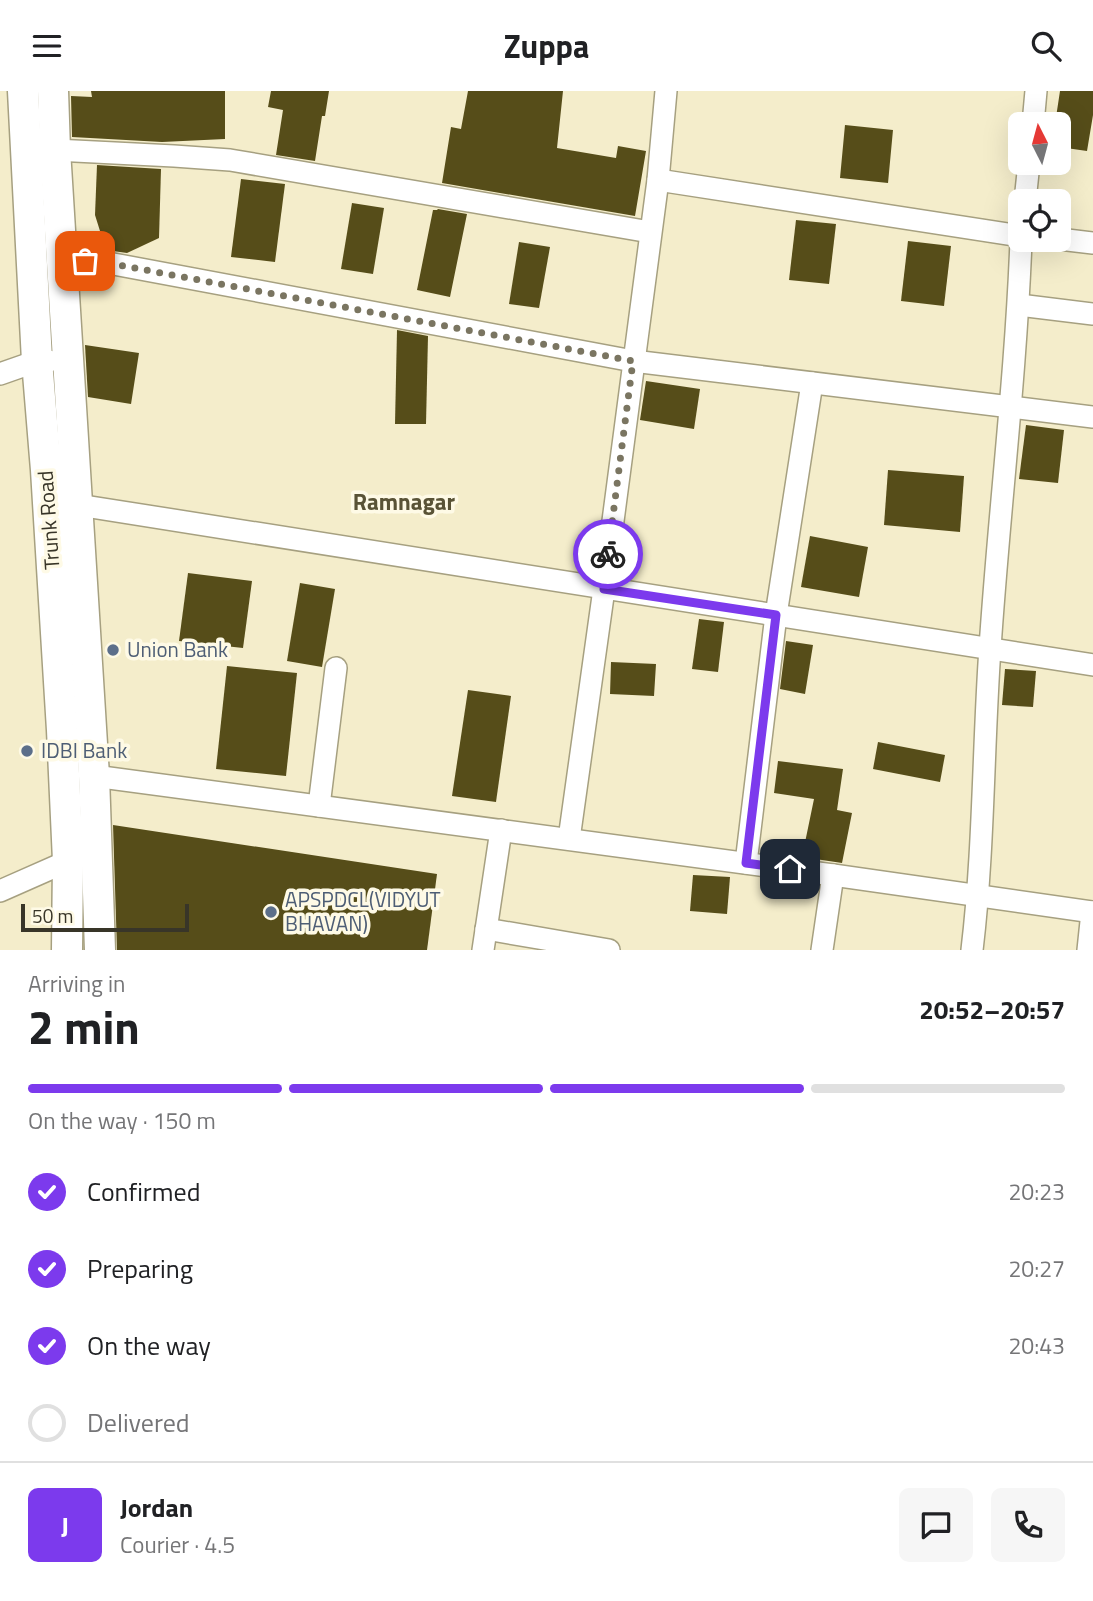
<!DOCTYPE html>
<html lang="en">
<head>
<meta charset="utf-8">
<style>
	body { margin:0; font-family:"Titillium Web",sans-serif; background:#f6f6f6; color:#202124; height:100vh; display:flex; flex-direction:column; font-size:26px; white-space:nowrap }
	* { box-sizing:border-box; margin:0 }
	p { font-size:23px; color:#757577 }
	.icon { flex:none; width:38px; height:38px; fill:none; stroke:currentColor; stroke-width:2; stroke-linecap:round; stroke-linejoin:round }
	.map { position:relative; height:859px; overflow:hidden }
	.side { display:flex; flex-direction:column; background:#fff; flex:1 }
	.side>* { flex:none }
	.needle { width:46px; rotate:354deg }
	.tools { position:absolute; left:1008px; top:21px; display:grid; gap:14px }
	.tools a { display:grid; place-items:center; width:63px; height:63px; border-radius:10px; background:#fff; box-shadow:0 7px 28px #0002; font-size:35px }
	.scale { position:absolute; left:21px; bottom:18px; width:168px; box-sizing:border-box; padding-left:7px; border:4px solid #383528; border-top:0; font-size:19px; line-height:24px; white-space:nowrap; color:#383528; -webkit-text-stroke:5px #fefae6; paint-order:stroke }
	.pin { position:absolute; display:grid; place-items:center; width:60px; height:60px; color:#fff; margin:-30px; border-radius:14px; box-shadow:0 4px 10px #0006 }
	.courier { position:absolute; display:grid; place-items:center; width:70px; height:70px; margin:-35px; border:5px solid #7c3aed; border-radius:50%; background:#fff; color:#222; box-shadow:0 2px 9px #0007 }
	.headline em { font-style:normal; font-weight:700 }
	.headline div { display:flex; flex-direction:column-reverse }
	.headline { display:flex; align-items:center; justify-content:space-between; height:119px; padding:0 28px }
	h1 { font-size:46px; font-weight:700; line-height:52px }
	.bar { display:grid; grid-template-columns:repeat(4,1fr); gap:10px 7px; align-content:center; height:84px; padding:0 28px }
	.bar i { height:9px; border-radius:5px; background:#e0e0e0 }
	.bar .active { background:#7c3aed }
	.bar p { grid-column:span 4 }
	.line { display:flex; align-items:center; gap:18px; padding:0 28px; border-top:2px solid #e0e0e0 }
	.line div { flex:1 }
	.round { display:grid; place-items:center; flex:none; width:74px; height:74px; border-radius:10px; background:#f6f6f6 }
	ol { padding:0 28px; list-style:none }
	li { display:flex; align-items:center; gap:21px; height:77px }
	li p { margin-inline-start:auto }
	li .icon { padding:7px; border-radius:50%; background:#7c3aed; color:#fff; stroke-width:4 }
	li:last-child { color:#757577 }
	li i { width:38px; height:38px; border:4px solid #e0e0e0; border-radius:50% }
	header { display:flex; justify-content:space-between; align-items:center; height:91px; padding:0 28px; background:#fff; font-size:32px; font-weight:700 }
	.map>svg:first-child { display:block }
	.building { fill:#564d19 }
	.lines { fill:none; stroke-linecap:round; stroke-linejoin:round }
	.street-casing { stroke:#a6a080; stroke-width:24 }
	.secondary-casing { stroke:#a6a080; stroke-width:33 }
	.street { stroke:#fff; stroke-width:21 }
	.secondary { stroke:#fff; stroke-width:30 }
	.done { stroke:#7a7561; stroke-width:7; stroke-dasharray:0 12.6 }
	.route { stroke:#7c3aed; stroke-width:9 }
	.service-dot { fill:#5c6f8a; stroke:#fefae6; stroke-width:2.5 }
	.labels { text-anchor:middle; stroke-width:7; stroke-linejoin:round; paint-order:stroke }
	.street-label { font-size:21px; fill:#383528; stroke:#fefae6 }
	.service-label { font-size:21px; fill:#4e5e75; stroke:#fefae6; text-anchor:start }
	.neighbourhood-label { font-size:23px; font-weight:bold; fill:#595336; stroke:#fefae6 }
</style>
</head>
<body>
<header><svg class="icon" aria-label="menu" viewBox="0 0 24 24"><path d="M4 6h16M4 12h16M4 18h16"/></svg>Zuppa<svg class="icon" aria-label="search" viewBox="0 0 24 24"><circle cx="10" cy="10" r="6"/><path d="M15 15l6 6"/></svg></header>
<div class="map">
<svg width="1093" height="859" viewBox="0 0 1093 859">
	<rect width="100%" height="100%" fill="#f4edcb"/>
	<g class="building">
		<polygon points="91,0 225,0 225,48 162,51 72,46 71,5 92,6"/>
		<polygon points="271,0 329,0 325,25 322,25 315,70 276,64 283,19 268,16"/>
		<polygon points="468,0 563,0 557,57 616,67 618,55 646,60 635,125 442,92 451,36 461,38"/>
		<polygon points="1060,0 1093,0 1093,24 1087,60 1059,56 1059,33 1055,33"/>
		<polygon points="845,34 893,39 888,92 840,87"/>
		<polygon points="97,74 161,78 159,147 127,162 106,159 95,124"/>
		<polygon points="241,88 285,93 275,171 231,166"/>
		<polygon points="352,112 384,117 373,183 341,178"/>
		<polygon points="438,118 467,123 450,206 417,199 433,119 437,119"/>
		<polygon points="796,129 836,133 829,193 789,189"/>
		<polygon points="908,150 951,155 944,215 901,210"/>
		<polygon points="519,151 550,156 539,217 509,213"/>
		<polygon points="397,239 428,245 426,333 395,333"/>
		<polygon points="85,254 139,262 131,313 88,306"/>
		<polygon points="646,290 700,298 694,338 640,329"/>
		<polygon points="1026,334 1064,339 1058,392 1019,388"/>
		<polygon points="888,379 964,385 960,441 884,434"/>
		<polygon points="810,445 868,456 859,506 801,496"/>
		<polygon points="188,482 252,490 243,557 179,550"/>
		<polygon points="300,492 335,498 322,576 287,570"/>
		<polygon points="699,528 724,531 718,581 692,578"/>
		<polygon points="786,550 813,554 805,603 780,598"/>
		<polygon points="611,571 656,573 654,605 610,603"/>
		<polygon points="227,575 297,582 286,685 216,678"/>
		<polygon points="1005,578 1036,580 1033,616 1002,614"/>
		<polygon points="468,599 511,605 496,711 452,705"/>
		<polygon points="878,651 945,664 940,691 873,678"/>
		<polygon points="778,670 843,678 837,719 852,722 842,772 802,766 814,708 774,702"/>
		<polygon points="113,734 437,783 427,859 117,859"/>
		<polygon points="693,784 730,786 727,823 690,820"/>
	</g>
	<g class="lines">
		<g class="street-casing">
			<g id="street">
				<polyline points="1033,33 1036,0"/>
				<polyline points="55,59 174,65 230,69 650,141"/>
				<polyline points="658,89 1020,145"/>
				<polyline points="1025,110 1029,72"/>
				<polyline points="1059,148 1093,152"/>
				<polyline points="62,168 108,172 633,270 1093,326"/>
				<polyline points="1019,214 1093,223"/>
				<polyline points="0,283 37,270 49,270"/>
				<polyline points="78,414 1093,574"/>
				<polyline points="94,685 833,784 1093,821"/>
				<polyline points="319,715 336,577"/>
				<polyline points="569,748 604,498 658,89 666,0"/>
				<polyline points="746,772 776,524 812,292"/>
				<polyline points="0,800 68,770"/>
				<polyline points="486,838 609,859"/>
				<polyline points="483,859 501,739"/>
				<polyline points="822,859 833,784"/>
				<path d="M972,859C984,759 983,657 990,557C999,421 1016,285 1021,149"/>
				<polyline points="1088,859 1092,821"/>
			</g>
		</g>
		<g class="secondary-casing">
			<g id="secondary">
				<polyline points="23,0 37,270 46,379 62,639 68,770 67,859"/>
				<polyline points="53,0 55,59 94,685 100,859"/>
			</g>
		</g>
		<use href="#street" class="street"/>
		<use href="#secondary" class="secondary"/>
	</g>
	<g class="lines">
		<polyline class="done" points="85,170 108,172 633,270 608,463"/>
		<polyline class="route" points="608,463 604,498 776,524 746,772 790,778"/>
	</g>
	<g class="service-dot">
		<circle cx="113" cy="559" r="7"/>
		<circle cx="27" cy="660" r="7"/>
		<circle cx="271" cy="821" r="7"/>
	</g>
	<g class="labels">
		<g class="street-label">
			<text transform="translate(49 429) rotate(-94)" y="7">Trunk Road</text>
		</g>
		<g class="service-label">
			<text x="127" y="566">Union Bank</text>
			<text x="41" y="667">IDBI Bank</text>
			<text x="285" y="816">APSPDCL(VIDYUT<tspan x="285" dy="24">BHAVAN)</tspan></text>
		</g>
		<g class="neighbourhood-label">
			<text x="404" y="419">Ramnagar</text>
		</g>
	</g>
</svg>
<div class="tools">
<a><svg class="needle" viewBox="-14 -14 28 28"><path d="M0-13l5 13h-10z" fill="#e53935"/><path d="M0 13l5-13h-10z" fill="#757577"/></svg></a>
<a><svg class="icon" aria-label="locate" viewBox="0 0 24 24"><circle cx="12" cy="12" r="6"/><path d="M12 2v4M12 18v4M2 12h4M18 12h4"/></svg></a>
</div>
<div class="scale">50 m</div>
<div class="pin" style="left:85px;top:170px;background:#ea580c"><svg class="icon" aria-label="bag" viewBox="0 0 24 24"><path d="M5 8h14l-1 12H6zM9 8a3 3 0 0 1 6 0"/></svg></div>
<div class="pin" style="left:790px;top:778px;background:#1f2937"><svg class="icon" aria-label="home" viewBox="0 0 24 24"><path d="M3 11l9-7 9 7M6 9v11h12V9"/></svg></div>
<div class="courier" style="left:608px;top:463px"><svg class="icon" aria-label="bike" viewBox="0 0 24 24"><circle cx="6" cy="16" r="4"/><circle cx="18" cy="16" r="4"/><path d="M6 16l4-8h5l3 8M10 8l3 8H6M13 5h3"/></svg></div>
</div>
<section class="side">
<div class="headline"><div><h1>2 min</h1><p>Arriving in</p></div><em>20:52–20:57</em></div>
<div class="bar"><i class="active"></i><i class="active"></i><i class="active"></i><i></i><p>On the way · 150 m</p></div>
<ol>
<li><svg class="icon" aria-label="check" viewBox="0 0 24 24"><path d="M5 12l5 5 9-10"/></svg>Confirmed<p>20:23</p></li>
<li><svg class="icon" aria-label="check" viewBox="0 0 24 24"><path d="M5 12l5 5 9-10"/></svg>Preparing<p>20:27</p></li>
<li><svg class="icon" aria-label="check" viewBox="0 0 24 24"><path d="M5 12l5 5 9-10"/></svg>On the way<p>20:43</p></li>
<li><i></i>Delivered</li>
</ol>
<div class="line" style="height:126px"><b class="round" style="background:#7c3aed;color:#fff">J</b><div><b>Jordan</b><p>Courier · 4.5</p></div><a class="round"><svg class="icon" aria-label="chat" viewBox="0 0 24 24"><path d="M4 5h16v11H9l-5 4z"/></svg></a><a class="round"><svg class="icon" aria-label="phone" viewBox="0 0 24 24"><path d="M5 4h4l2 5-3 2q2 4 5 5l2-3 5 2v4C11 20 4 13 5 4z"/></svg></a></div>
</section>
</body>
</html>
